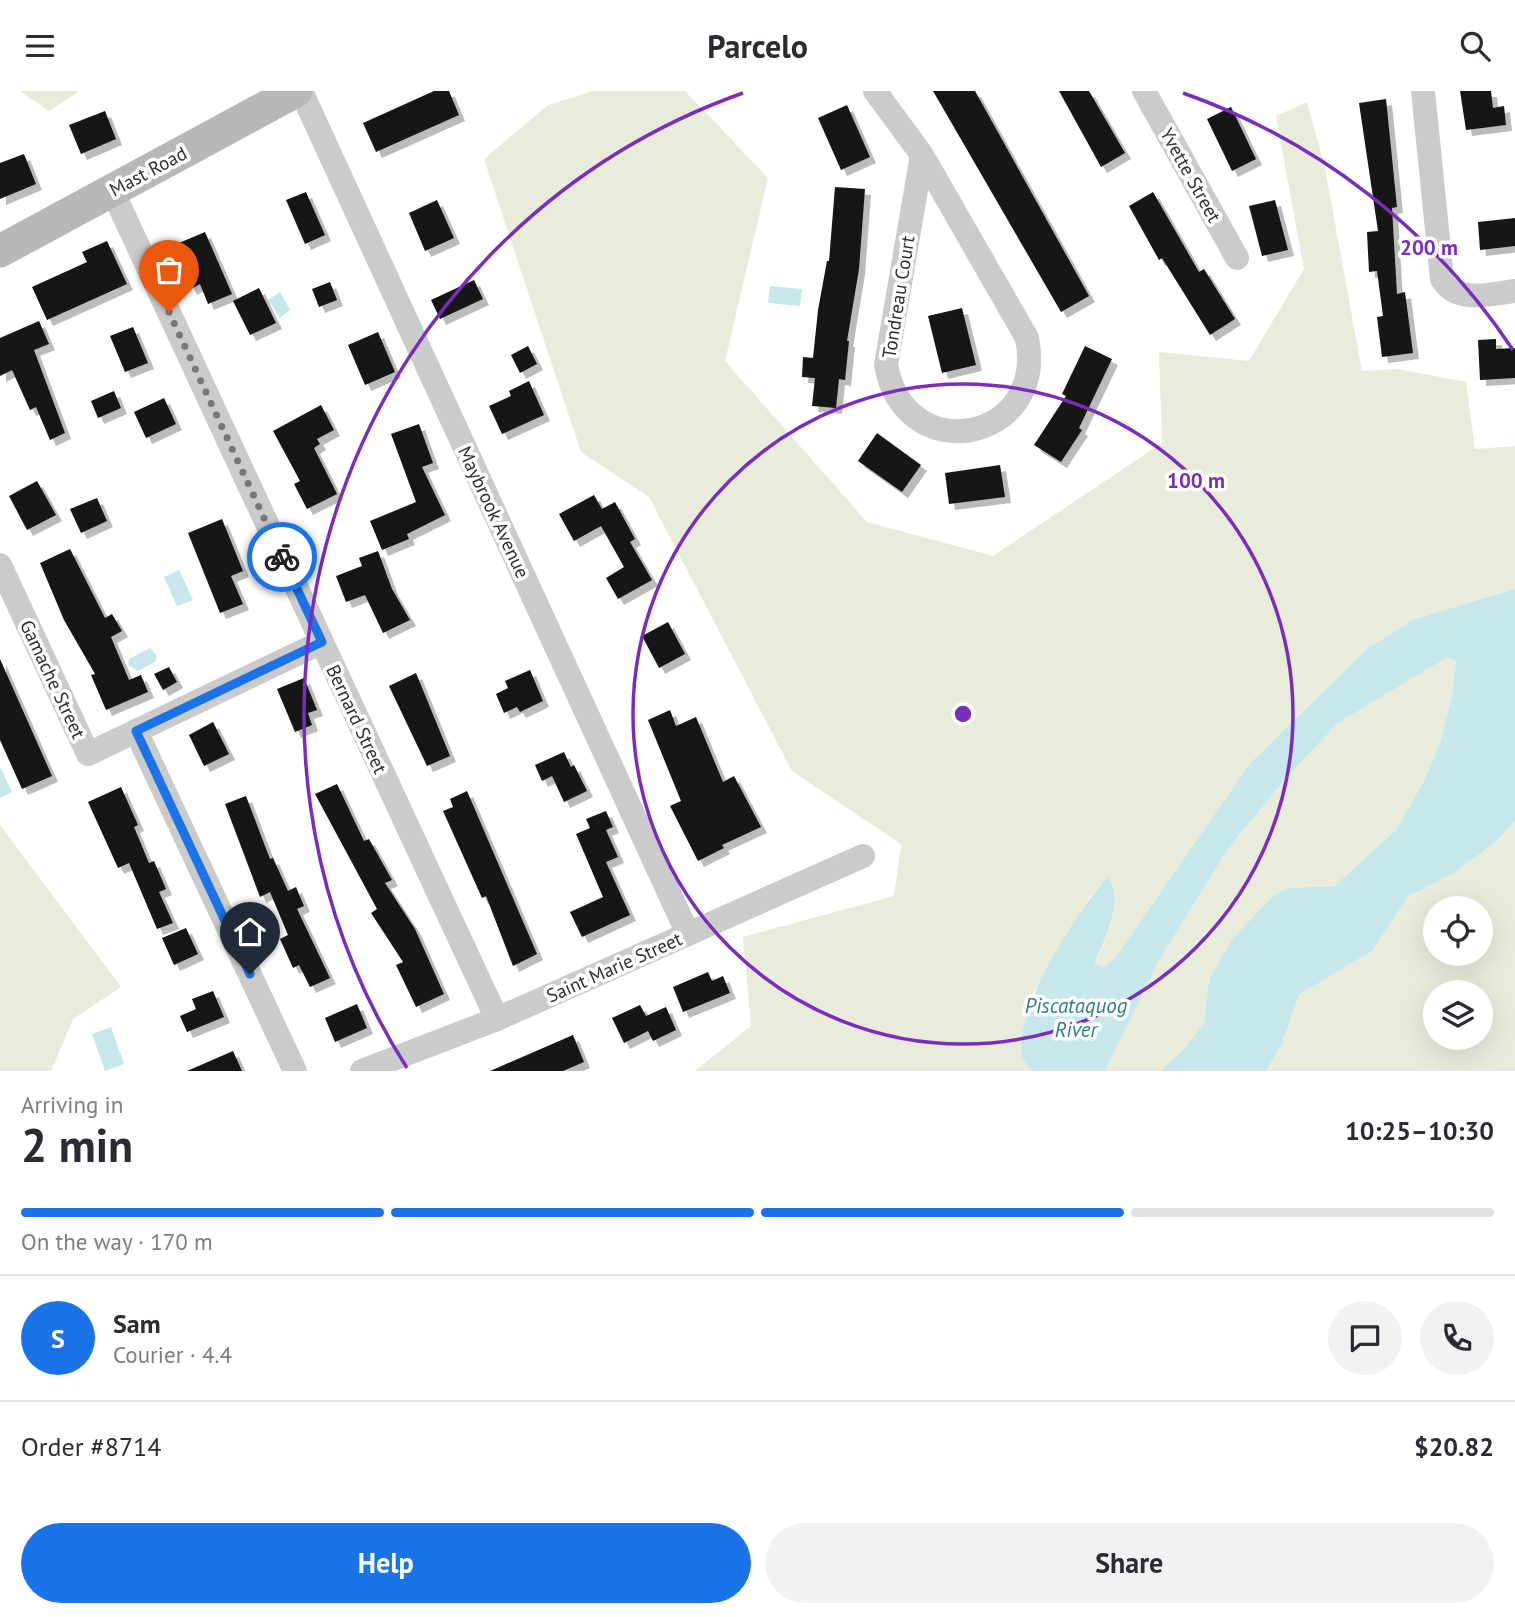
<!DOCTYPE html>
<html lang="en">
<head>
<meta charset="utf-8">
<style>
	body { margin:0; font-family:"PT Sans",sans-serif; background:#f2f2f3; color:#2b2b33; height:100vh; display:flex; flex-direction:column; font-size:26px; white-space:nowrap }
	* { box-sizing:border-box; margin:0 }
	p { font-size:23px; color:#7c7c81 }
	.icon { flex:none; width:38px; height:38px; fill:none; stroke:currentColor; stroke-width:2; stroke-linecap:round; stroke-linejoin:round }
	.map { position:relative; height:980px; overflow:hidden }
	.sheet { display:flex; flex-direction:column; background:#fff; flex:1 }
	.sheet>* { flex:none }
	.buttons { position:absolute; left:1423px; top:805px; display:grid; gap:14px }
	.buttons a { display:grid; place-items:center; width:70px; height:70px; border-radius:50%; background:#fff; box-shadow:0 7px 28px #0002; font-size:35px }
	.pin { position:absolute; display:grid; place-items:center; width:60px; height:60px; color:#fff; margin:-72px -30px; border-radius:50% 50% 50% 0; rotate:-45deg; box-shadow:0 0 7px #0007 }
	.pin .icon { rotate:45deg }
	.courier { position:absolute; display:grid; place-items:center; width:70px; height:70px; margin:-35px; border:5px solid #1a73e8; border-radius:50%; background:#fff; color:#222; box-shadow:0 2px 9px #0007 }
	.overview em { font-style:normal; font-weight:600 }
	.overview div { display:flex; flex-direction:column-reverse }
	.overview { display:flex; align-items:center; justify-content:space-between; height:119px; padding:0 21px }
	h1 { font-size:46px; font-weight:600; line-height:52px }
	.bar { display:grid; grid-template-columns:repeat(4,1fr); gap:10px 7px; align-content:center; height:84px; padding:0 21px }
	.bar i { height:9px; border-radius:5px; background:#e1e1e2 }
	.bar .selected { background:#1a73e8 }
	.bar p { grid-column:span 4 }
	.line { display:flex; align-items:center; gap:18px; padding:0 21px; border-top:2px solid #e1e1e2 }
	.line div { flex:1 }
	.round { display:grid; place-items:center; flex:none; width:74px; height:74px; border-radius:37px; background:#f2f2f3 }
	.action { display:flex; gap:14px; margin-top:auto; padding:14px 21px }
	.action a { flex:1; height:80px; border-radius:42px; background:#1a73e8; color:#fff; font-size:28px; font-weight:600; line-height:80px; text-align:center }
	.action a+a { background:#f2f2f3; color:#2b2b33 }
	header { display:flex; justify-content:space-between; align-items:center; height:91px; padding:0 21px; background:#fff; font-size:32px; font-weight:600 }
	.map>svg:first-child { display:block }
	.green { fill:#e9ecdb; fill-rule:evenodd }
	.water { fill:#c6e8ed }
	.building { fill:#151515; filter:url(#shadow) }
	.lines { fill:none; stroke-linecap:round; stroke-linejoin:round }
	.minor { stroke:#cbcbcb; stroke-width:24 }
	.secondary { stroke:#b8b8b8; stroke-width:33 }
	.done { stroke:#777; stroke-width:7; stroke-dasharray:0 12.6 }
	.route { stroke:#1a73e8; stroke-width:9 }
	.ring { fill:none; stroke:#7b2cbf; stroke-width:3.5 }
	.labels { text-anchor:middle; stroke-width:7; stroke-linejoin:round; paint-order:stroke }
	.street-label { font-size:19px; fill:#2e2e2e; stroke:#fff }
	.water-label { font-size:21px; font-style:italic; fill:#357d85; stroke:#fff }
	.centre { fill:#7b2cbf; stroke:#fff; stroke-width:3.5 }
	.ring-label { font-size:21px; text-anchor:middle; font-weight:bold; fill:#7b2cbf; stroke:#fff; stroke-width:7; stroke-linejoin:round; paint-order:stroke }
</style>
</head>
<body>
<header><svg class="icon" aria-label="menu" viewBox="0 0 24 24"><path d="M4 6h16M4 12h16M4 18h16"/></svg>Parcelo<svg class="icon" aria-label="search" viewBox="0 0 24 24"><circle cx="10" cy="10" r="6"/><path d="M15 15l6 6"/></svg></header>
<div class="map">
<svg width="1515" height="980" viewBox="0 0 1515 980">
	<defs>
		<filter id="shadow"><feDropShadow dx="6" dy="6" stdDeviation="0" flood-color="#0004"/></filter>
	</defs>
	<rect width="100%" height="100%" fill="#fff"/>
	<g class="green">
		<polygon points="20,0 80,0 49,20"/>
		<path d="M593,0H685L768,87L725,270L867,431L993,465L1162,352L1159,261L1249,270L1304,178L1276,25L1307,11L1325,77L1362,280L1397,278L1466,291L1475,358L1515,355V498L1414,528L1368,557L1250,672L1115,867L1102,878L1095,874C1103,851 1128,807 1106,787L1090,806L1029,909L1024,969L1033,980H695L751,935L743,846L894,805L901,753L792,680L649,406L581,361L484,68L548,14Z"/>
		<polygon points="1448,566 1456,569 1452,604 1440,652 1425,688 1396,739 1334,795 1289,797 1273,805 1232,848 1209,888 1204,932 1184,958 1160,980 1105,980 1160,868 1228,758 1286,687 1338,632"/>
		<path d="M1515,730V980H1266L1282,953L1299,904L1372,860L1408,806L1456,781L1498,749ZM1435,817H1480V863H1435ZM1435,901H1480V947H1435Z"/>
		<polygon points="0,734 121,896 73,928 51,980 0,980"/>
	</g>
	<g class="water">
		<polygon points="770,195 802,198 800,215 768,212"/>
		<polygon points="280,201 290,219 280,227 268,209"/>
		<polygon points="179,479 193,509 177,515 164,486"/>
		<path d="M1515,498V730L1498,749L1456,781L1408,806L1372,860L1299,904L1282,953L1266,980H1160L1184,958L1204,932L1209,888L1232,848L1273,805L1288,797L1334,795L1396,739L1425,688L1440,652L1452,604L1456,570L1448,566L1338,632L1286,687L1228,758L1160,868L1105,980H1033C1030,976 1025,972 1023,968C1009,924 1078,819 1107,786C1127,808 1103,850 1095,873L1102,877L1115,867L1250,672L1368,557L1414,528Z"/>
		<polygon points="150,557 157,565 155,571 138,580 128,574 129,568"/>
		<polygon points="0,676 12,701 0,707"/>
		<polygon points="111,936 124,973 105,980 92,943"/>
	</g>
	<g class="building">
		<polygon points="434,0 449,0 459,24 376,61 363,32"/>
		<polygon points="933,0 975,0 1089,205 1061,221"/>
		<polygon points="1059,0 1089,0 1125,62 1101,76"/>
		<polygon points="1460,0 1491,0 1493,17 1504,15 1506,34 1466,39"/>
		<polygon points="1386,8 1397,116 1392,117 1397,203 1405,201 1413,262 1382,266 1377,226 1383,225 1377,180 1369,181 1367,141 1378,140 1359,12"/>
		<polygon points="847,14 870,66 841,79 818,27"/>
		<polygon points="1231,16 1256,68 1232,80 1207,28"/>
		<polygon points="105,20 116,48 81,63 69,34"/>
		<polygon points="24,63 36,93 0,108 0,72"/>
		<polygon points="835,96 865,98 859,178 847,250 849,250 845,289 839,288 836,317 812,315 815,287 802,286 803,266 813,267 818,219 827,170 829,170"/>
		<polygon points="306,101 325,144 305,153 286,109"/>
		<polygon points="1153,101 1199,181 1204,178 1235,228 1210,244 1162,167 1159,169 1129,115"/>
		<polygon points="437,109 454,147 425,160 409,122"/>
		<polygon points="1275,109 1288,159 1262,165 1249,115"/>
		<polygon points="1515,127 1515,155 1480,159 1478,131"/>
		<polygon points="205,141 232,203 208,213 200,193 191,198 172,155"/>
		<polygon points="107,150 127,193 47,229 32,196 87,171 82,161"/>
		<polygon points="474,189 483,208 440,228 431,209"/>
		<polygon points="330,191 337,209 319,216 312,198"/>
		<polygon points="259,197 276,232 250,244 233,210"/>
		<polygon points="962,217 976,274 942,282 928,225"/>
		<polygon points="39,230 49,253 34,259 65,342 50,349 36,316 30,319 12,279 0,285 0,247"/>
		<polygon points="133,236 148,272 125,281 110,245"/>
		<polygon points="378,241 395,281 365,294 348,254"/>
		<polygon points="1496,248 1496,258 1515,257 1515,287 1480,289 1478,249"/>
		<polygon points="528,255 537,273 520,282 511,264"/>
		<polygon points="1085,255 1112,268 1079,337 1082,339 1061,371 1034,354 1066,305 1062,303"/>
		<polygon points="529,290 544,324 502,343 489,315 511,305 509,300"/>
		<polygon points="114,300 121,317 98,327 91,310"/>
		<polygon points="164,307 176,333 146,347 134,321"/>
		<polygon points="321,314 334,339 317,348 320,353 314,357 337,403 307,418 294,393 300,390 273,340"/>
		<polygon points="419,333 433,372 422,376 445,424 407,443 409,448 382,459 370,430 416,411 391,343"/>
		<polygon points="877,342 921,374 902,401 858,370"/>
		<polygon points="1000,374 1005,406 949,413 945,382"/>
		<polygon points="37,390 56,424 27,439 9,405"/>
		<polygon points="594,404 602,418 615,411 635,448 630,451 652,489 618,508 606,487 624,476 601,435 574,450 559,423"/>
		<polygon points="97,407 107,430 81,442 70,418"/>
		<polygon points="222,428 243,480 231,485 243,513 220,522 188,442"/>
		<polygon points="70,458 105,527 112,523 122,540 111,546 129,589 141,584 148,601 106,619 91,584 95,583 64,529 40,472"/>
		<polygon points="378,460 392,498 410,529 383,542 365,504 346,511 336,485 362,475 359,467"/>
		<polygon points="668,531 685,563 659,577 642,545"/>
		<polygon points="0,568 52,685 22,698 0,649"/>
		<polygon points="169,576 177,591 163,599 154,583"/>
		<polygon points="530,579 543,610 520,621 517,616 504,622 496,603 508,597 505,590"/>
		<polygon points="416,582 450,665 427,675 389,595"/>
		<polygon points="304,587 317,619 308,622 312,634 295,641 277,598"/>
		<polygon points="670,619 676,635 696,626 723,691 734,685 761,736 722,754 724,757 698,770 670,715 681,710 648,629"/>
		<polygon points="213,631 229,663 204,675 189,644"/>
		<polygon points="564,661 571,676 574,674 587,700 564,711 552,685 542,690 535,674"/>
		<polygon points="337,693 364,750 369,748 392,789 385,792 415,838 444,903 416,916 396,874 403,871 371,822 377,818 315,703"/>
		<polygon points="121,696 138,734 134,736 149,772 154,770 166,798 159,801 173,832 157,838 129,772 118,777 88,711"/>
		<polygon points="467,700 537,863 513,875 486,805 482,807 443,720 453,716 450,708"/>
		<polygon points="246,705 270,768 273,767 288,800 296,796 304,815 297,818 330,887 310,896 299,874 293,877 280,848 288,844 270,801 260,806 225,713"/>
		<polygon points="606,720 613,736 606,739 618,766 606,771 630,824 582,846 570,821 603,806 576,743 590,737 586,728"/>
		<polygon points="186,837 198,863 174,874 162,847"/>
		<polygon points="708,881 712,890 723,885 730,902 683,921 673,896"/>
		<polygon points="213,900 224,926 187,941 180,925 196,918 192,908"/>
		<polygon points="357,913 367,937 335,951 325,927"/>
		<polygon points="640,914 646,925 666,916 676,939 653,950 648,940 624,952 612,927"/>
		<polygon points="573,944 584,971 563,980 490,980"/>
		<polygon points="233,960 242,980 187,980"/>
	</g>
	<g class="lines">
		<g class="minor">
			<polyline points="301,0 688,843"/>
			<path d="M875,0L922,64L1027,247C1048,351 905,379 886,274L922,64"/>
			<polyline points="1144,0 1237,167"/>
			<path d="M1423,0L1442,188C1456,213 1492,203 1515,200"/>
			<polyline points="112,99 497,928"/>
			<polyline points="0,474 88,663 322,551"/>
			<polyline points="136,640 295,980"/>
			<polyline points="362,980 497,928 863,765"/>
		</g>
		<polyline class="secondary" points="0,160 296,0"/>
	</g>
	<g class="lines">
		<polyline class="done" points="169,221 282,466"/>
		<polyline class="route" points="250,883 136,640 322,551 282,466"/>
	</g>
	<g class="ring">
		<circle cx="963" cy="623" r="330"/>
		<path d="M407 977A659 659 0 0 1 743 2M1183 2A659 659 0 0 1 1513 259"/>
	</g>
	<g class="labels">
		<g class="street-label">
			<text transform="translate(148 80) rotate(-28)" y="7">Mast Road</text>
			<text transform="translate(1191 84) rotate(61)" y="7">Yvette Street</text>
			<text transform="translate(898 206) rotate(-81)" y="7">Tondreau Court</text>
			<text transform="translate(494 421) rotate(65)" y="7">Maybrook Avenue</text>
			<text transform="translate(53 588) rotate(65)" y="7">Gamache Street</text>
			<text transform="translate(357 628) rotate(65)" y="7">Bernard Street</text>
			<text transform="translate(614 876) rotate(-24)" y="7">Saint Marie Street</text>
		</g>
		<g class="water-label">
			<text x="1076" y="922">Piscataquog<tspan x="1076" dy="24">River</tspan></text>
		</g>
	</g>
	<circle cx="963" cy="623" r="10" class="centre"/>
	<g class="ring-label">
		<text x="1429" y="164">200 m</text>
		<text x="1196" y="397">100 m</text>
	</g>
</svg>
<div class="buttons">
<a><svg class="icon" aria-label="locate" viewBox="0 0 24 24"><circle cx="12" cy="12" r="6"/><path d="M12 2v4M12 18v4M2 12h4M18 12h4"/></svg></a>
<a><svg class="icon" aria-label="layers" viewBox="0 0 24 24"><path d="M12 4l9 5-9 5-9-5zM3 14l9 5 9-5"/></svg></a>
</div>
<div class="pin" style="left:169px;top:221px;background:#ea580c"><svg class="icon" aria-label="bag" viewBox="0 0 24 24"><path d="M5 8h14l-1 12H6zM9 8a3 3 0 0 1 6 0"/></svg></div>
<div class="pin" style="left:250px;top:883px;background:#1f2937"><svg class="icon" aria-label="home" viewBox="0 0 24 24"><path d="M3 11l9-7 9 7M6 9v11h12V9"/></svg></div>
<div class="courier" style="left:282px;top:466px"><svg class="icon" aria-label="bike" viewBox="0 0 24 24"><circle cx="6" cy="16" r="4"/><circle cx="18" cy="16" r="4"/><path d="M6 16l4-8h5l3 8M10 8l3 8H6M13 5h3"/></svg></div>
</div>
<section class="sheet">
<div class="overview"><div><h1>2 min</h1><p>Arriving in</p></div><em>10:25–10:30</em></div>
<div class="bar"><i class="selected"></i><i class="selected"></i><i class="selected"></i><i></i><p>On the way · 170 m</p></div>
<div class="line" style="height:126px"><b class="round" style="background:#1a73e8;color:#fff">S</b><div><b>Sam</b><p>Courier · 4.4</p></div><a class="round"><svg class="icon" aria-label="chat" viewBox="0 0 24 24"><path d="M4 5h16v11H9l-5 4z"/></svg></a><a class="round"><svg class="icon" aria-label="phone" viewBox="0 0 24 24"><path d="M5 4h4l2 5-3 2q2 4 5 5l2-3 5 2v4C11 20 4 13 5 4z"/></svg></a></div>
<div class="line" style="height:91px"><div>Order #8714</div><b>$20.82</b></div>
<div class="action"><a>Help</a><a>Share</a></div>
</section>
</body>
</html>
